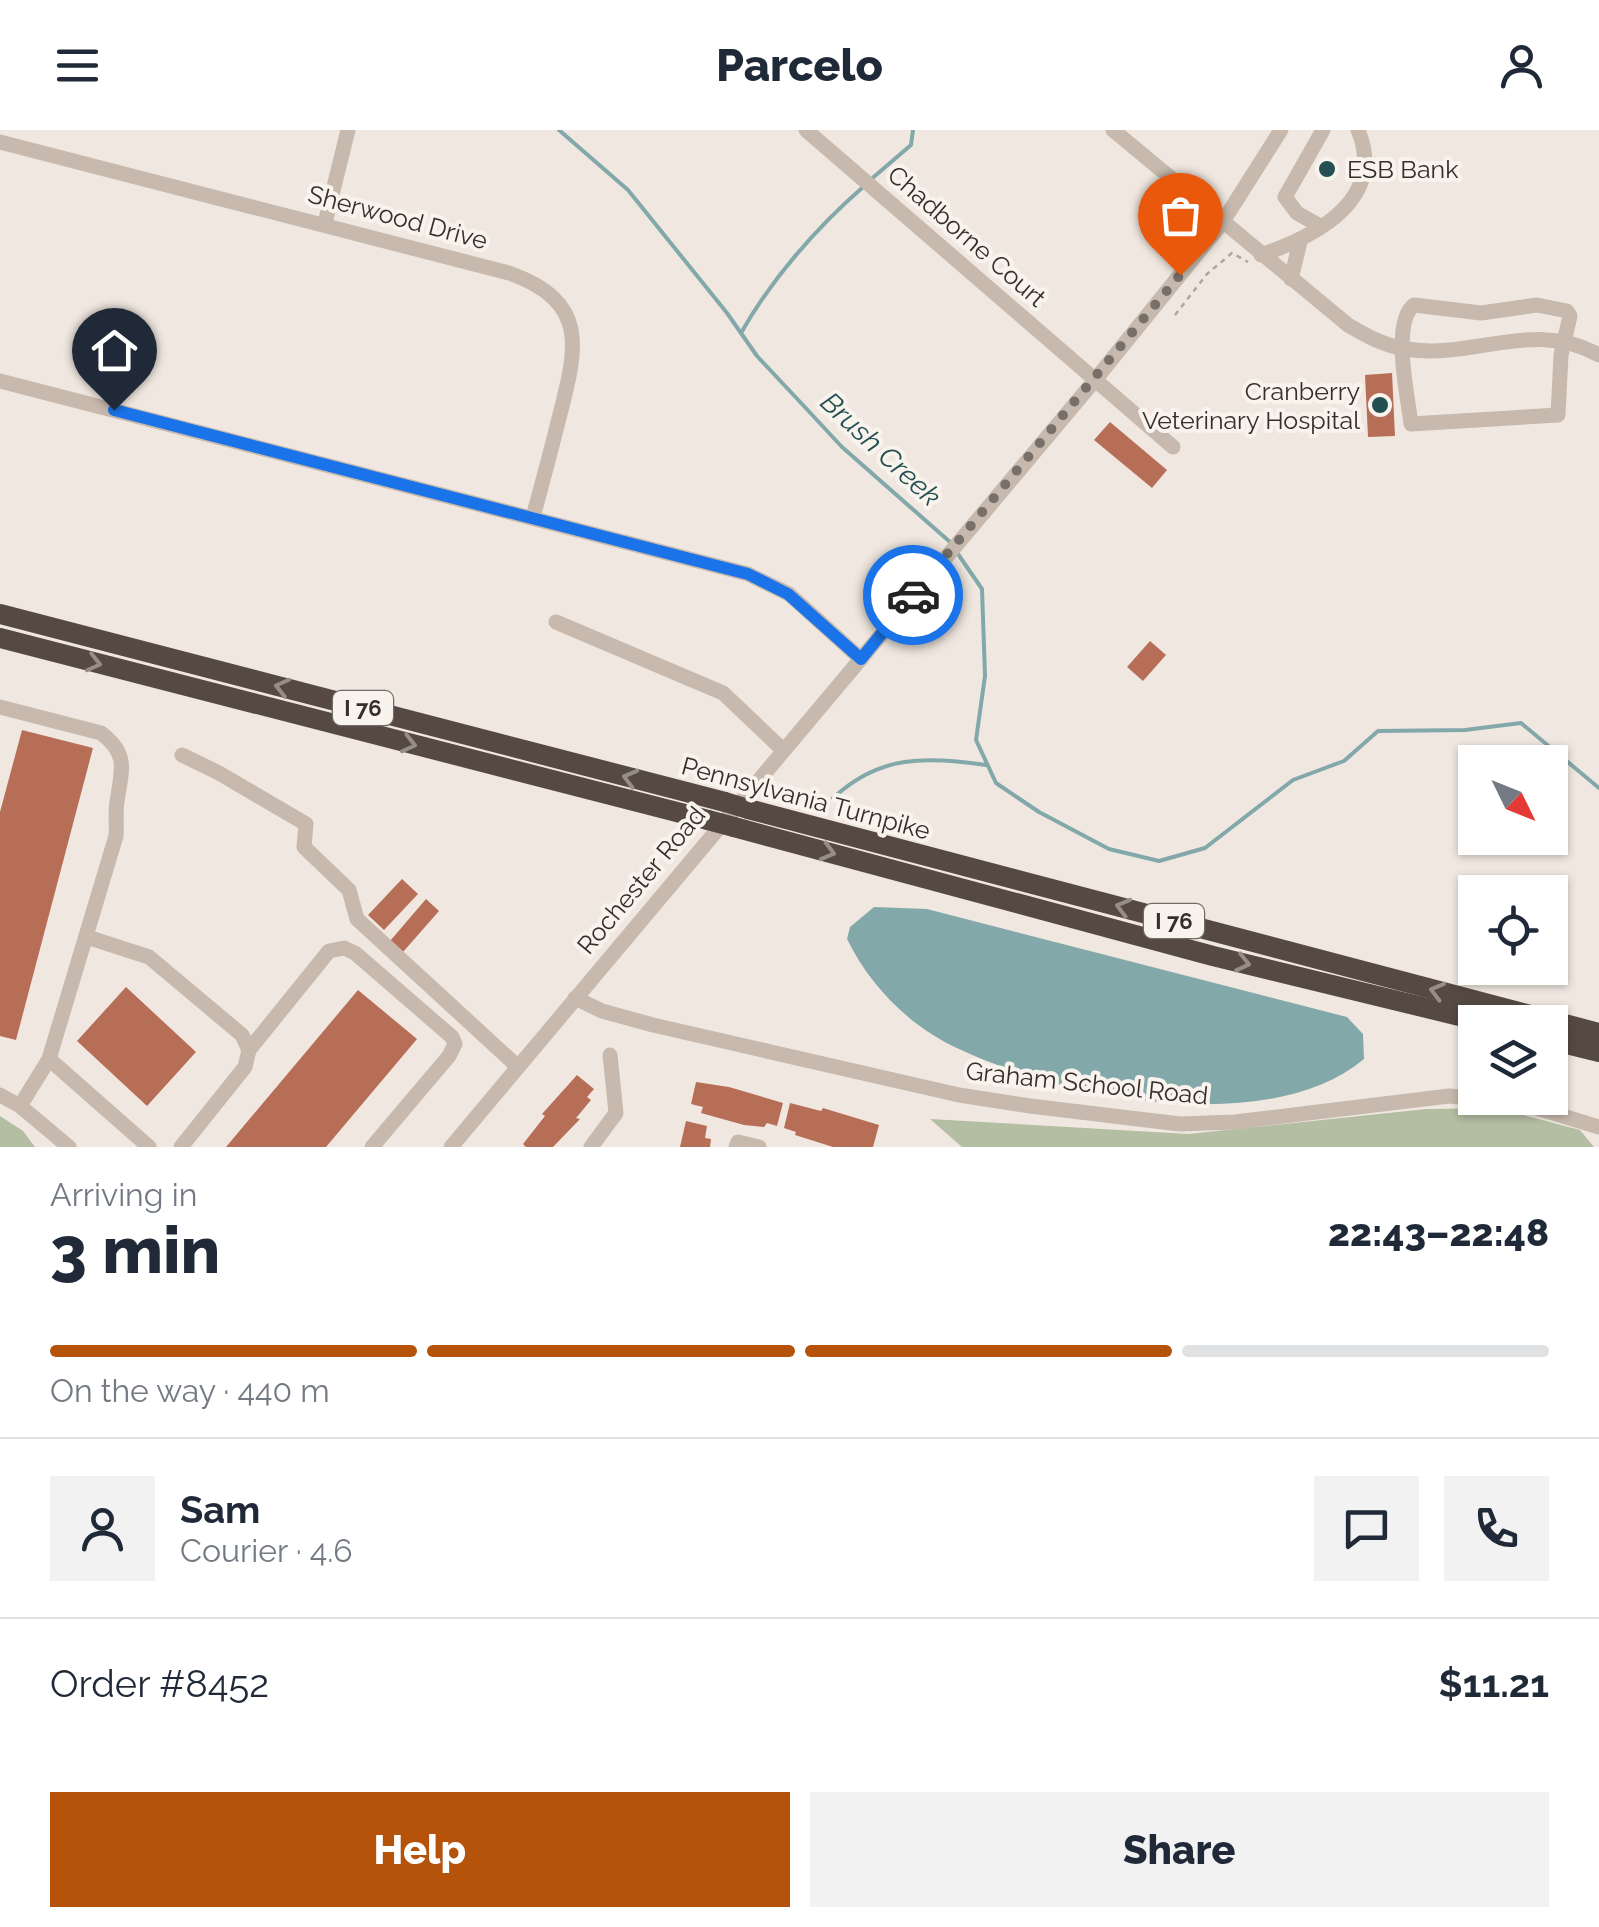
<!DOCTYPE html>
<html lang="en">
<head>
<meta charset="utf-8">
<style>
	body { margin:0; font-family:Raleway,sans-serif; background:#f2f2f3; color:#1f2937; height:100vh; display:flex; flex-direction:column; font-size:38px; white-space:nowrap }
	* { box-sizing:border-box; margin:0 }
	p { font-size:32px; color:#747a83 }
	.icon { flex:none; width:55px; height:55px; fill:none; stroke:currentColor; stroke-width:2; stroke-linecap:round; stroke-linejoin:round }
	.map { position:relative; height:1017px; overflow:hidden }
	.drawer { display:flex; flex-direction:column; background:#fff; flex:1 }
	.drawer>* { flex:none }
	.needle { width:65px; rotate:133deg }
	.tools { position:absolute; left:1458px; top:615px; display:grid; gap:20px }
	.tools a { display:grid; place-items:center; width:110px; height:110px; border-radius:0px; background:#fff; box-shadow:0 2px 8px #0004; font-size:50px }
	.pin { position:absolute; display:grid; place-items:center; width:85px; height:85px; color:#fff; margin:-102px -42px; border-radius:50% 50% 50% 0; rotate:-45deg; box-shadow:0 0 10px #0007 }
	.pin .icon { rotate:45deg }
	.courier { position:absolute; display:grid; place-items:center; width:100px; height:100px; margin:-50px; border:8px solid #1a73e8; border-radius:50%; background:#fff; color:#222; box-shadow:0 2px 12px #0007 }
	.head em { font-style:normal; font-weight:800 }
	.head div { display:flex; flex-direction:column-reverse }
	.head { display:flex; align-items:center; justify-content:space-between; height:170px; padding:0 50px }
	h1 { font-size:65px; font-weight:800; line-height:75px }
	.bar { display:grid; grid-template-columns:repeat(4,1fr); gap:15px 10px; align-content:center; height:120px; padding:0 50px }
	.bar i { height:12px; border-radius:8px; background:#e0e1e3 }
	.bar .active { background:#b45309 }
	.bar p { grid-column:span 4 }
	.line { display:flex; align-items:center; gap:25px; padding:0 50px; border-top:2px solid #e0e1e3 }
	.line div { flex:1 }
	.round { display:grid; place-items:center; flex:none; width:105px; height:105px; border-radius:0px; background:#f2f2f3 }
	.primary-button { display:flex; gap:20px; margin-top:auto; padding:20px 50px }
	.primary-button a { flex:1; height:115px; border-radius:0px; background:#b45309; color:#fff; font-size:40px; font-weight:800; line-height:115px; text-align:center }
	.primary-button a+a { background:#f2f2f3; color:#1f2937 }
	header { display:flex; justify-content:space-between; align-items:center; height:130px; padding:0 50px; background:#fff; font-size:45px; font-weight:800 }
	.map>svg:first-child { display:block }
	.green { fill:#b4bea2 }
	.water { fill:#83a8aa }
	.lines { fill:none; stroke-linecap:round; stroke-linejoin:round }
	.stream { stroke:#83a8aa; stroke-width:4 }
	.building { fill:#b76e57 }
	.path { stroke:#b3a398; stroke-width:2.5; stroke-dasharray:5 5; stroke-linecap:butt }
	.minor { stroke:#c7b9ad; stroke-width:15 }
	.highway { stroke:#564943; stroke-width:20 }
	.highway-bridge { stroke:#564943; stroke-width:20 }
	.oneway { stroke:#978d87 }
	.done { stroke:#776f6a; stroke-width:10; stroke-dasharray:0 18 }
	.route { stroke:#1a73e8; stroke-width:12 }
	.poi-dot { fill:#255053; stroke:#f8f3ec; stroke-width:4 }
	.labels { text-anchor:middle; stroke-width:8; stroke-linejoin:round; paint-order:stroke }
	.shield { fill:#f8f3ec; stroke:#706965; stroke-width:2.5 }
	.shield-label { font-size:22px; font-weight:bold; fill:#362e2b }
	.poi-label { font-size:25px; fill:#362e2b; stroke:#f8f3ec; text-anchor:start }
	.street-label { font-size:25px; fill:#362e2b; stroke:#f8f3ec }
	.water-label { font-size:28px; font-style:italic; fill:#255053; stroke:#f8f3ec }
</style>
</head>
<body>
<header><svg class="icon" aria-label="menu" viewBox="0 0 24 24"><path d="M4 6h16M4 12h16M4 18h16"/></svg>Parcelo<svg class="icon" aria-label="person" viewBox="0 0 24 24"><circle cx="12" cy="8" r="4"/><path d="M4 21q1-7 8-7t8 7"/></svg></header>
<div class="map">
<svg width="1599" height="1017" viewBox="0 0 1599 1017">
	<rect width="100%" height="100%" fill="#f0e8e0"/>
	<g class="green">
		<polygon points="1496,978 1580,1000 1594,1017 962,1017 930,989 1188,1004 1426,979"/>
		<polygon points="0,986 23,1001 35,1017 0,1017"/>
	</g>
	<path class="water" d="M874,777L927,779L1347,887L1363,904L1364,929C1268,1009 1063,968 959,919C910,897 870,856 847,809L850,797Z"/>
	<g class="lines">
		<g class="stream">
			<polyline points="559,0 628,60 727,183 757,226 802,274 842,317 950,412"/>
			<polyline points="869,51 911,15 913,0"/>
			<path d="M741,203C771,150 816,98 862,58"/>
			<polyline points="958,424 982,459 985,546 976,610 996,653 1039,682 1109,719 1159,731 1205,718 1293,650 1344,631 1378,601 1465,600 1521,593 1599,658"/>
			<path d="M833,668C881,624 924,627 986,635"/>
		</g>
	</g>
	<g class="building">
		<polygon points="1392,243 1395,306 1368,307 1365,245"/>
		<polygon points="1110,292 1167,340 1152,358 1094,310"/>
		<polygon points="1150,511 1166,525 1143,551 1127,537"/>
		<polygon points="22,600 93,618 16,910 0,906 0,682"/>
		<polygon points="402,749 418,764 384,800 368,785"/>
		<polygon points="426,769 439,781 403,822 390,811"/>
		<polygon points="126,857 196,922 147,976 77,911"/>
		<polygon points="358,860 417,909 326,1017 226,1017"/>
		<polygon points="577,945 594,959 587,967 591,970 576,988 580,989 553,1017 526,1017 523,1014 545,986 542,984"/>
		<polygon points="696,952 729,957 783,973 777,996 767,993 764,997 744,995 701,983 703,977 691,974"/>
		<polygon points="790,973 821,981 823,978 879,995 873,1017 833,1017 795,1005 796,1002 784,998"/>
		<polygon points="686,991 707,996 705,1008 711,1009 710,1017 680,1017"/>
	</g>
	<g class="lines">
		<polyline class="path" points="1175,185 1207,144 1232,123 1248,132"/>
		<g class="minor">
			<polyline points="806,0 1173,317"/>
			<path d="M1113,0L1348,195C1367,206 1384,216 1406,219C1473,230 1533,188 1599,225"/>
			<path d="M0,12L509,143C590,172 577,218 559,288C551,321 542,354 533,387"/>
			<polyline points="325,93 348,0"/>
			<polyline points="1320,96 1297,83 1285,67 1323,0"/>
			<path d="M1261,125C1316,106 1387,70 1358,0"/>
			<polyline points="1291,149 1300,112"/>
			<path d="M1414,175L1481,183L1537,175L1567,181L1570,186L1561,225L1558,285L1411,294C1408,267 1391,193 1414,175Z"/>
			<polyline points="0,251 748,444 789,464 861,529"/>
			<polyline points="556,492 723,563 783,620"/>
			<path d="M0,577L101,603C130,625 121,641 117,672C115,683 117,695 116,706L49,929L20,976"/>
			<polyline points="182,625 219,643 306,694 304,717 349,760 357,789 517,936"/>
			<polyline points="87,807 149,827 242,905 249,920 245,937 181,1017"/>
			<polyline points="575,868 602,881 653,895 959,965 1030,976 1180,994 1235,992 1449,966 1517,972 1599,997"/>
			<polyline points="249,920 329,821 344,818 355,823 452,907 455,914 449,926 372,1017"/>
			<polyline points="49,929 149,1017"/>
			<polyline points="0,965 20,976 69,1017"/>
			<polyline points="451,1017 1095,250 1222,93 1281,0"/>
			<polyline points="591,1017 616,983 610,925"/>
			<polyline points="736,1017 738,1012 759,1017"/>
		</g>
		<g class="highway">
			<polyline points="0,484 725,672"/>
			<polyline points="0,508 708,690"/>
			<polyline points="748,679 1599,903"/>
			<polyline points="734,697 1213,826 1484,892"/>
			<polyline points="1550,910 1599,922"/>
		</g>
		<g class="highway-bridge">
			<polyline points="725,672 748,679"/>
			<polyline points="708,690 734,697"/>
		</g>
	</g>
	<defs><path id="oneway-chevron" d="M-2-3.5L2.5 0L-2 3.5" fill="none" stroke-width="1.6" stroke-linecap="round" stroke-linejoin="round" transform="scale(2.5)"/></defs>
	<g class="oneway">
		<use href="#oneway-chevron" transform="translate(94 533) rotate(14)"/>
		<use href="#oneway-chevron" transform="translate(282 557) rotate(-166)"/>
		<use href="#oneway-chevron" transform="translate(409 614) rotate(14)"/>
		<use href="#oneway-chevron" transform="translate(630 648) rotate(-165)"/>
		<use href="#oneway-chevron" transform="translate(828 722) rotate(15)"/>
		<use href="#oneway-chevron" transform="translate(1123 777) rotate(-165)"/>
		<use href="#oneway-chevron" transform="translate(1243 833) rotate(13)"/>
		<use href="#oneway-chevron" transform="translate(1437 861) rotate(-165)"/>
	</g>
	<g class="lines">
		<polyline class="done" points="913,465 1180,145"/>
		<polyline class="route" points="114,280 748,444 788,464 861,529 913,465"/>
	</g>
	<g class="poi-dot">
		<circle cx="1327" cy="39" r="10"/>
		<circle cx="1380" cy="275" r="10"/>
	</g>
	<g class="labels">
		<g class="shield">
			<rect x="333" y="561" width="60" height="34" rx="8"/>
			<rect x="1144" y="774" width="60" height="34" rx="8"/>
		</g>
		<g class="shield-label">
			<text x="363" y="586">I 76</text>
			<text x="1174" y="799">I 76</text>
		</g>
		<g class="poi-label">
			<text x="1347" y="48">ESB Bank</text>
			<text x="1360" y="270" text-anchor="end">Cranberry<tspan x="1360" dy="29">Veterinary Hospital</tspan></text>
		</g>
		<g class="street-label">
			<text transform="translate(398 87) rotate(15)" y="9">Sherwood Drive</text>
			<text transform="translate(967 106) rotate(41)" y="9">Chadborne Court</text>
			<text transform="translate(806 668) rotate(15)" y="9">Pennsylvania Turnpike</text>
			<text transform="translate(641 750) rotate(-50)" y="9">Rochester Road</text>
			<text transform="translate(1087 953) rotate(6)" y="9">Graham School Road</text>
		</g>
		<g class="water-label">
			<text transform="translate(881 319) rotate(43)" y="10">Brush Creek</text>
		</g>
	</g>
</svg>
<div class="tools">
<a><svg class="needle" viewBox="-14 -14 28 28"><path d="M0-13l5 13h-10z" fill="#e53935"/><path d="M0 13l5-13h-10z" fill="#747a83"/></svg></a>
<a><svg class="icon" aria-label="locate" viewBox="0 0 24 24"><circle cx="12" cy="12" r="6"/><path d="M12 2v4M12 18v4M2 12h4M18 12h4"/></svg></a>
<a><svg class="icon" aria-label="layers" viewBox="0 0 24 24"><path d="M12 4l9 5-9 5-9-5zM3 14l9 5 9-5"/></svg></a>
</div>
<div class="pin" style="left:1180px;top:145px;background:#ea580c"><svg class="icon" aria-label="bag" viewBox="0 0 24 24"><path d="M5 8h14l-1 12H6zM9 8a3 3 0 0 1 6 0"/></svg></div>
<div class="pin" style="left:114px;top:280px;background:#1f2937"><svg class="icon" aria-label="home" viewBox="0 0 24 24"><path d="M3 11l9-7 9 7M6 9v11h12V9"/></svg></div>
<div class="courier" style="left:913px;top:465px"><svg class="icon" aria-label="car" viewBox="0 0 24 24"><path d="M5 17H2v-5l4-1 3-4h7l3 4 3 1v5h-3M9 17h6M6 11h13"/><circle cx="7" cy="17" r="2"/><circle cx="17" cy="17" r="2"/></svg></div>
</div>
<section class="drawer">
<div class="head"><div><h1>3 min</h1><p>Arriving in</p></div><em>22:43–22:48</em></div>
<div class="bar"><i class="active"></i><i class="active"></i><i class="active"></i><i></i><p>On the way · 440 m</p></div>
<div class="line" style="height:180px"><a class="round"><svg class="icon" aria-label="person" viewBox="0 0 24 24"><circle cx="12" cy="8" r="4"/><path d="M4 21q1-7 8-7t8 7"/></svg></a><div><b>Sam</b><p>Courier · 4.6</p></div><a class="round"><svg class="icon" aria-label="chat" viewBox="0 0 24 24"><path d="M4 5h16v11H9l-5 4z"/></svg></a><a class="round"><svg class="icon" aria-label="phone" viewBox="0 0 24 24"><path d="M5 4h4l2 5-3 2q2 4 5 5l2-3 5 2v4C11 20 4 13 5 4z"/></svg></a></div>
<div class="line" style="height:130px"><div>Order #8452</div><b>$11.21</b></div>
<div class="primary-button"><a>Help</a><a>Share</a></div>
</section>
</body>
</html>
